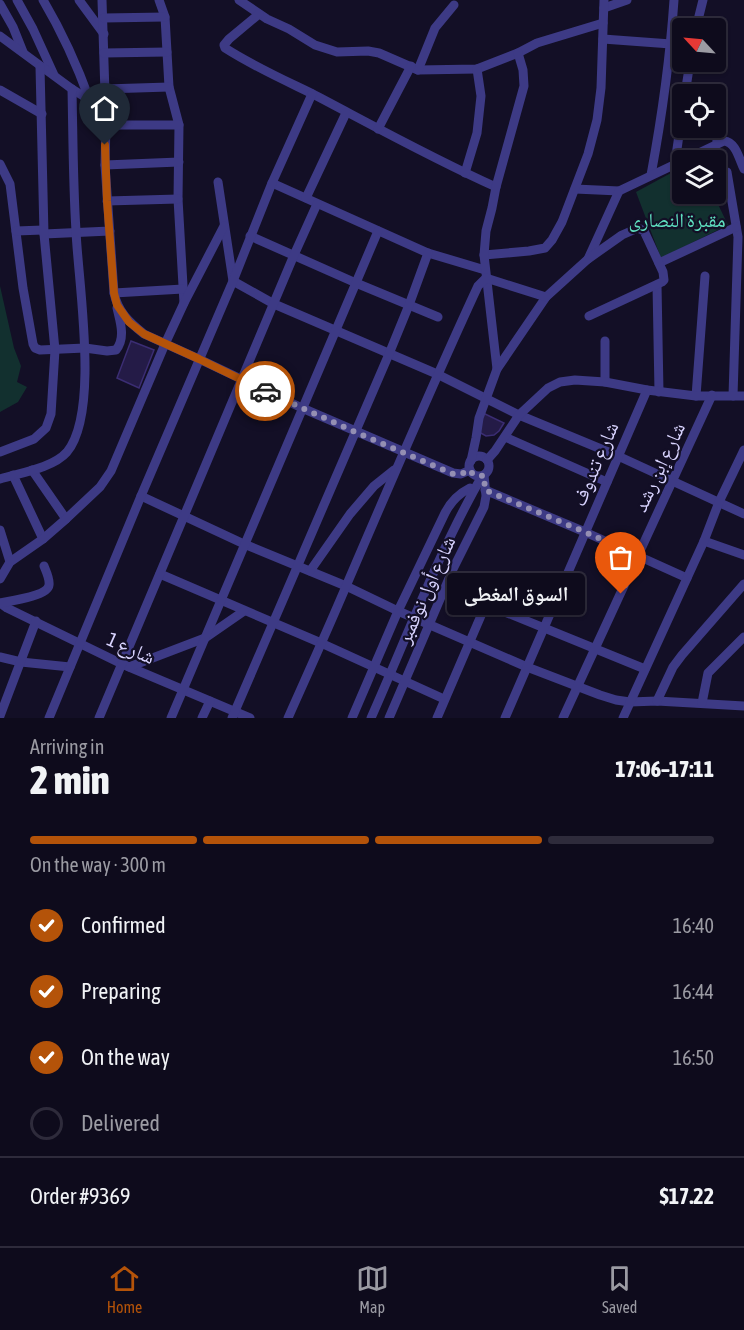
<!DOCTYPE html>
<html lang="en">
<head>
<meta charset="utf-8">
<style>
	body { margin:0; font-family:"Asap Condensed","Noto Naskh Arabic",sans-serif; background:#1c1929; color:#f1f3f6; height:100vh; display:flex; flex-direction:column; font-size:22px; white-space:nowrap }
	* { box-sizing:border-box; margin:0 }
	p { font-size:20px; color:#9b9ba3 }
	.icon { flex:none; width:33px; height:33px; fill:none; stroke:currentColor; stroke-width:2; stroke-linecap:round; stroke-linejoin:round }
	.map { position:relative; height:718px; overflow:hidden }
	.drawer { display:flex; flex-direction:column; background:#0e0b1c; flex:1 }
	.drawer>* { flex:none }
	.needle { width:39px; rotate:296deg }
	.controls { position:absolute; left:672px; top:18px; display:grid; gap:12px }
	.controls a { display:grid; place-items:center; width:54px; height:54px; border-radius:6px; background:#0e0b1c; box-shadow:0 2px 4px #0004,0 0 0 2px #2e2b3b; font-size:30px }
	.pin { position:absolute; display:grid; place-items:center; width:51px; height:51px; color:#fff; margin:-62px -26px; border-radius:50% 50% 50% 0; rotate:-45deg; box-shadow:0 0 6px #0007 }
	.pin .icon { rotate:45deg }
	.courier { position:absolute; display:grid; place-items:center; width:60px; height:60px; margin:-30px; border:4px solid #b45309; border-radius:50%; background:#fff; color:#222; box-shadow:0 2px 8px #0007 }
	.bubble { position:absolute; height:42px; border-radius:6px; background:#0e0b1c; box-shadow:0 2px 4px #0004,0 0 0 2px #2e2b3b; font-size:20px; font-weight:800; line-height:42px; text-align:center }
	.summary em { font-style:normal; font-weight:800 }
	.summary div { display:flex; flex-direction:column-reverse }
	.summary { display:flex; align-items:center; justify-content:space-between; height:102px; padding:0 30px }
	h1 { font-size:39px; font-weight:800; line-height:45px }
	.bar { display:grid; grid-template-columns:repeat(4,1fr); gap:9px 6px; align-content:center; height:72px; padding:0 30px }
	.bar i { height:8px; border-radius:4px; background:#2e2b3b }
	.bar .current { background:#b45309 }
	.bar p { grid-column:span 4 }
	.line { display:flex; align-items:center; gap:15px; padding:0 30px; border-top:2px solid #2e2b3b }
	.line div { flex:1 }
	ol { padding:0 30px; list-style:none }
	li { display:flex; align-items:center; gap:18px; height:66px }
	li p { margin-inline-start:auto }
	li .icon { padding:6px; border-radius:50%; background:#b45309; color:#fff; stroke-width:4 }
	li:last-child { color:#9b9ba3 }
	li i { width:33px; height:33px; border:3px solid #2e2b3b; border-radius:50% }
	.tab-bar { display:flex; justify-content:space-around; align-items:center; height:84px; border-top:2px solid #2e2b3b; background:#0e0b1c; font-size:16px; color:#9b9ba3 }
	.tab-bar a { display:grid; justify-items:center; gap:3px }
	.tab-bar .current { color:#b45309 }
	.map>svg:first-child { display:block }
	.green { fill:#12302f }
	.building { fill:#241b47; stroke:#3b2d73; stroke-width:1.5 }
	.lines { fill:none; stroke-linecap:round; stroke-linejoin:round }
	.minor { stroke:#3d3a85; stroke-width:9 }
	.done { stroke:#948fb3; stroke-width:6; stroke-dasharray:0 10.8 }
	.route { stroke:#b45309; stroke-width:8 }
	.labels { text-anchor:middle; stroke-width:4.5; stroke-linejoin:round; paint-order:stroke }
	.park-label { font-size:20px; fill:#5fe0c0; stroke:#130f26 }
	.street-label { font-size:20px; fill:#d9d4ff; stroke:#130f26 }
</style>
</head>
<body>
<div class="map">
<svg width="744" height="718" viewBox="0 0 744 718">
	<rect width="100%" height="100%" fill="#130f26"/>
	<g class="green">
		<polygon points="682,167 682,194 713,194 728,225 661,258 636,192"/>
		<polygon points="0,286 14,348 21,366 17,382 27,387 18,402 0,412"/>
	</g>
	<g class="building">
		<polygon points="131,341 154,350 139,388 117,378"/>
		<polygon points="483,413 504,423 499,431 494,435 486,436 479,432"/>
	</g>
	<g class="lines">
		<g class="minor">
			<polyline points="17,0 33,29 54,75"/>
			<path d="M43,0C62,32 77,65 90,101"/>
			<polyline points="79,0 104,34"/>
			<path d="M102,0L106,125L105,165L114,293C118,312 129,322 144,334L199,359L302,408L453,473L461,474L470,470"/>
			<polyline points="159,0 165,17 169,87 179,125 178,199 184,303"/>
			<polyline points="239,0 267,19 289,29 315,45 337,52 368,51 379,53 418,70 477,69 518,53 537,43 603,23"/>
			<polyline points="0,4 13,27 23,52"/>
			<polyline points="604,8 627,0"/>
			<path d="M259,14L229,39L224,45L225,48C253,66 282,79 311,93C372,125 433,159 496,187"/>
			<polyline points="104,18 165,17"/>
			<polyline points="696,28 703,0"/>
			<polyline points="0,36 72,89 104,109"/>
			<polyline points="603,39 671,44"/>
			<polyline points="104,53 167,52"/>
			<polyline points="418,70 435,28 454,5"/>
			<polyline points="105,89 169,87"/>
			<polyline points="0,90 42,114"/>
			<polyline points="685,94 690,62"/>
			<polyline points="716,104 717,143"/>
			<polyline points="106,125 179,125"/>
			<polyline points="378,129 411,66"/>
			<polyline points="675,163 682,114"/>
			<path d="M0,164L10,184L23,288L33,344L35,348L40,350L85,348L107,351L116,350C126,338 120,321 117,308"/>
			<polyline points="105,165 179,162"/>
			<polyline points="727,172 738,237 733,396"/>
			<polyline points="465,173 477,133 481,96 477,69"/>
			<path d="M651,175C662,116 670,59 674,0"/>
			<polyline points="218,182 233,281 274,304 437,374 519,415 618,456 744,514"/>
			<polyline points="272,183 428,253 485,270"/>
			<path d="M575,189L619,191L724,141C736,142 739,159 744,169"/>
			<polyline points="306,198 346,113"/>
			<polyline points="107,201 178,199"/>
			<polyline points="16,231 43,230"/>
			<polyline points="44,234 110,231"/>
			<polyline points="250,236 356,283 438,317"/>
			<polyline points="484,255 529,251 545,248 552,240 562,222 588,154 597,120 601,88 604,0"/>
			<polyline points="588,259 619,191"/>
			<polyline points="659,263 736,227"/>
			<polyline points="657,285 659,392"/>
			<polyline points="114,293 183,289"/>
			<polyline points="497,369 484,255 486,231 492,208 496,187 524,86 523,70 518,53"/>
			<polyline points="605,382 605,341"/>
			<polyline points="696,396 705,276"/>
			<polyline points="505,437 607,482"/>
			<polyline points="0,452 34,439 46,428 51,414 55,350 44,234 40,67"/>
			<circle cx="479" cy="466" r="10"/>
			<polyline points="487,460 495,451 519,415 548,388 560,382 575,380 605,382 647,390 696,396 744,396"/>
			<polyline points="471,461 476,438 479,418 497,369 546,297 588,259 622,235 638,228 644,231 663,272 664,280 662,282 589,316"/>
			<polyline points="32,470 66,519"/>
			<polyline points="13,475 43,539"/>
			<path d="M0,479C20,473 53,468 67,452C100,412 78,282 76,231C73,184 73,137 72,89"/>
			<polyline points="485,490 585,532 687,578"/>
			<polyline points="141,496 244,544 346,586 398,611 527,667 600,695 616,700 630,702 657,701 744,706"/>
			<polyline points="0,530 10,562"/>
			<polyline points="704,541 744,555"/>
			<polyline points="310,571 350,514 374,486 394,470"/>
			<polyline points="160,574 321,643 444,699"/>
			<polyline points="0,579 10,562 43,539 66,519 100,487 111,471 165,344 184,303 224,226"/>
			<polyline points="446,588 645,669"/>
			<polyline points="0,603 7,608 122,664 250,718"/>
			<path d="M0,603C10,601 48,596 49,585C50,579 46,571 44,566"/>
			<polyline points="0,657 21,662 70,667"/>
			<polyline points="129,667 205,638 244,611"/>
			<polyline points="657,701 673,667 682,655 744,584"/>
			<polyline points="702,703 708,673 744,637"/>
			<polyline points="0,716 36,621"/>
			<polyline points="49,718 141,496 233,281 272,183 312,94"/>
			<polyline points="99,718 294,255 317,204"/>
			<polyline points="171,718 378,231"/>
			<polyline points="202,718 210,701"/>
			<polyline points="232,718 389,354 409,305 428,253"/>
			<path d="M288,718C308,673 328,629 347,584C390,484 432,385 478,286L486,278L546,297"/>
			<path d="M352,718L398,611L445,513C451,501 458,494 470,488"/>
			<path d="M371,718C407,637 438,553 482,476"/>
			<polyline points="389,718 453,569 484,507 486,496 484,475"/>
			<polyline points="437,718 486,604"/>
			<polyline points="505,718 647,390"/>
			<polyline points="563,718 712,395"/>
			<polyline points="623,718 704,541 719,502 744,450"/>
		</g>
	</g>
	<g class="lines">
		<path class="done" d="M265,391L355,432L453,474H461L470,470C473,476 479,477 484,475L485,490L585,532L638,556L621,594"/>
		<polyline class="route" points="105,145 107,201 114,293 117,305 129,322 144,334 199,359 265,391"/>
	</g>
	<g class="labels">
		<g class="park-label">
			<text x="677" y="227">مقبرة النصارى</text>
		</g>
		<g class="street-label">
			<text transform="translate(595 464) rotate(-67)" y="7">شارع تندوف</text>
			<text transform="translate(659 467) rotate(-65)" y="7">شارع إبن رشد</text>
			<text transform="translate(426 590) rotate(-66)" y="7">شارع أول نوفمبر</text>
			<text transform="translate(131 648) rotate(24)" y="7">شارع 1</text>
		</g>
	</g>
</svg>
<div class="controls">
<a><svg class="needle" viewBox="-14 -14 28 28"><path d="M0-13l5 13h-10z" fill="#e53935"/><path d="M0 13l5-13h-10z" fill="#9b9ba3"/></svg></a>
<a><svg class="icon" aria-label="locate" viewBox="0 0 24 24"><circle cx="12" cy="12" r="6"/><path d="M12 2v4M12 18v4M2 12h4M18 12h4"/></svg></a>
<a><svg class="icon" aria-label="layers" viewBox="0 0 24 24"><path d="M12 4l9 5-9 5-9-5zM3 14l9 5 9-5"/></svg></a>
</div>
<div class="pin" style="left:621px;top:594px;background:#ea580c"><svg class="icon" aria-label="bag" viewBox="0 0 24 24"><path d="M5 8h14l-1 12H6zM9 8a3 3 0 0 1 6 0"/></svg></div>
<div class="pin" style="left:105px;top:145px;background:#1f2937"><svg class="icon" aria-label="home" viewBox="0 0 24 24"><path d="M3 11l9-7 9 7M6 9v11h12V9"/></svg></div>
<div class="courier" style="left:265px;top:391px"><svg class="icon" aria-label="car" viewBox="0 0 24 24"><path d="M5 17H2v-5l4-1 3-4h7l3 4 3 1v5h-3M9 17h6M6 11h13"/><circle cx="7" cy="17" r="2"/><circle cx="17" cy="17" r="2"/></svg></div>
<div class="bubble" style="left:447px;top:573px;width:138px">السوق المغطى</div>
</div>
<section class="drawer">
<div class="summary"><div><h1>2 min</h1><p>Arriving in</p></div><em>17:06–17:11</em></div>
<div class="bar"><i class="current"></i><i class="current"></i><i class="current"></i><i></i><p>On the way · 300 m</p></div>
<ol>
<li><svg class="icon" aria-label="check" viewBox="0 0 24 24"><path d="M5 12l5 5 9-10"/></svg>Confirmed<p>16:40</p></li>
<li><svg class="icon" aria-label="check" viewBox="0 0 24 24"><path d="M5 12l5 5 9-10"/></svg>Preparing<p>16:44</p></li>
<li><svg class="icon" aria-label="check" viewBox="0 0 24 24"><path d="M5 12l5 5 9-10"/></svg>On the way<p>16:50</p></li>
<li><i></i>Delivered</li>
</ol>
<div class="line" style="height:78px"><div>Order #9369</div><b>$17.22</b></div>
</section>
<nav class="tab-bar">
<a class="current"><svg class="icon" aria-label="home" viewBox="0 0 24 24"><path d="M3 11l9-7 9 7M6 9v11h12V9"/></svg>Home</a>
<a><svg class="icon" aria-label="map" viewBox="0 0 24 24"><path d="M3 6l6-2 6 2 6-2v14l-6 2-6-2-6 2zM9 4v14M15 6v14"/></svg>Map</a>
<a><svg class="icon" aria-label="saved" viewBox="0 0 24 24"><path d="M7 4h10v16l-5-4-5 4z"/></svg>Saved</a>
</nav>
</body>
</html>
